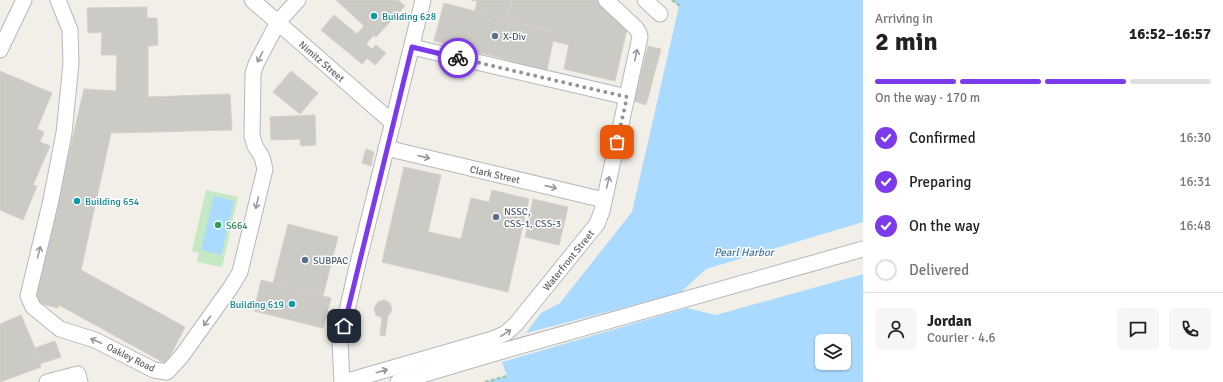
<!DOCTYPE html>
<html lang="en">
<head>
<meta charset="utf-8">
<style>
	body { margin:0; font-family:Signika,sans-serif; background:#f6f6f6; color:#222; height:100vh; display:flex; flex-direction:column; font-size:15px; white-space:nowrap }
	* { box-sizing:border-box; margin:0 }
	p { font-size:13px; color:#767676 }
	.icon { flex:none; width:22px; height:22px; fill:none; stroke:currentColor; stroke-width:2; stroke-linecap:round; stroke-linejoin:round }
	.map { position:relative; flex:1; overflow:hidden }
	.drawer { display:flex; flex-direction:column; background:#fff; width:360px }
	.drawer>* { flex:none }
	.tools { position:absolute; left:815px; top:334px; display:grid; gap:8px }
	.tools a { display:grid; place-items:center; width:36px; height:36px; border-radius:6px; background:#fff; box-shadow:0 1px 3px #0004; font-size:20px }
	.pin { position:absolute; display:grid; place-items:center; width:34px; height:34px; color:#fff; margin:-17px; border-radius:8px; box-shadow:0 2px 6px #0006 }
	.courier { position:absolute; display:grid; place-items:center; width:40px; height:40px; margin:-20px; border:3px solid #7c3aed; border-radius:50%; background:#fff; color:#222; box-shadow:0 1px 5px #0007 }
	.summary em { font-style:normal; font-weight:700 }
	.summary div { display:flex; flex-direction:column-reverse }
	.summary { display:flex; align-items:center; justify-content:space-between; height:68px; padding:0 12px }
	h1 { font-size:26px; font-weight:700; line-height:30px }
	.bar { display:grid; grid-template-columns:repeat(4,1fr); gap:6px 4px; align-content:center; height:48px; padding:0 12px }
	.bar i { height:5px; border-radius:3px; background:#e0e0e0 }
	.bar .active { background:#7c3aed }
	.bar p { grid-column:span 4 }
	.line { display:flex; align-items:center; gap:10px; padding:0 12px; border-top:1px solid #e0e0e0 }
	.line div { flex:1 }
	.round { display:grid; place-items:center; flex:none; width:42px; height:42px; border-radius:6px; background:#f6f6f6 }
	ol { padding:0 12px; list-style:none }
	li { display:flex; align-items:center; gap:12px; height:44px }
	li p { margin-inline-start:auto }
	li .icon { padding:4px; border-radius:50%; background:#7c3aed; color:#fff; stroke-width:4 }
	li:last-child { color:#767676 }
	li i { width:22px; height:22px; border:2px solid #e0e0e0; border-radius:50% }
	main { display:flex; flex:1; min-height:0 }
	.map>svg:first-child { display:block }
	.green { fill:#c5e8c5 }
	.water { fill:#aadaff; fill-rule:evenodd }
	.pier { fill:#f1efe8 }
	.building { fill:#cccac5; stroke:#d6d1c6 }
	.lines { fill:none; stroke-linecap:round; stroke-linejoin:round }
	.minor-casing { stroke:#b5b8bc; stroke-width:17 }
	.path { stroke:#9cc7a9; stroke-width:2.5; stroke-dasharray:4 2; stroke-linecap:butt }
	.minor { stroke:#fff; stroke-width:15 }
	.oneway { stroke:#979a9d }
	.done { stroke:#929495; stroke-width:4; stroke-dasharray:0 7.2 }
	.route { stroke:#7c3aed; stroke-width:5 }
	.culture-dot { fill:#0f9aa8; stroke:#fff; stroke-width:1.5 }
	.service-dot { fill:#5c6f8a; stroke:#fff; stroke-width:1.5 }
	.leisure-dot { fill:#2e9e5b; stroke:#fff; stroke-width:1.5 }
	.labels { text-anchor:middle; stroke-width:3; stroke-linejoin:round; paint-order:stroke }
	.culture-label { font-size:10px; fill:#0d838f; stroke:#fff; text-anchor:start }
	.service-label { font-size:10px; fill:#4e5e75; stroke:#fff; text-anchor:start }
	.street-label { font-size:10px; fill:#5f6368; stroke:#fff }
	.leisure-label { font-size:10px; fill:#27864d; stroke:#fff; text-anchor:start }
	.water-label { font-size:11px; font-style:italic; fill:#4174aa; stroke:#fff }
</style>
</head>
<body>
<main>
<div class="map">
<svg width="863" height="382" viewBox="0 0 863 382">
	<rect width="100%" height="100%" fill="#f1efe8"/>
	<polygon class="green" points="206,190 238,197 222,267 197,262 199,253 192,251"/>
	<g class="water">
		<path d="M672,0H863V382H485L507,376L502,362L497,343L526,333L541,313L560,303L632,212L679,6ZM822,341H844V363H822Z"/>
		<polygon points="214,196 234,201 221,255 201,250"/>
	</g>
	<polygon class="pier" points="863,222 863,274 716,315 687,308 502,362 497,343 526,333 680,293 706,269"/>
	<g class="building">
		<polygon points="336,0 398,0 405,6 376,37"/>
		<polygon points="471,0 512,0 507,20 475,11 477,1"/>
		<polygon points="512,0 597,0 627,29 615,81 564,69 569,45 553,41 555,32 507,20"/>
		<polygon points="444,3 555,32 547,70 434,41"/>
		<polygon points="147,7 147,18 157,18 158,45 148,46 148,97 230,94 232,130 111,133 81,270 185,327 166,364 59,305 58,308 34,302 84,89 116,91 117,55 101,55 102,32 88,33 87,8"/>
		<polygon points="334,15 357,34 364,26 374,35 366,44 372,49 376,45 386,53 375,65 367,58 362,64 321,30"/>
		<polygon points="648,46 661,49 646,105 634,101"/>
		<polygon points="0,71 52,93 37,129 44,132 40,142 50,146 33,185 37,186 23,220 0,210"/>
		<polygon points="291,71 318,93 300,114 273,92"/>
		<polygon points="315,115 316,145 301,146 300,139 271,140 270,117"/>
		<polygon points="366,149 374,152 371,166 362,163"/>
		<polygon points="404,167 441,175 428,232 461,239 471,198 489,202 492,190 529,199 508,292 382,262"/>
		<polygon points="533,199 568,207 559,245 525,237"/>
		<polygon points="288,224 338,237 323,296 273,283"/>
		<polygon points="261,280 331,298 323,328 254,311"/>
		<polygon points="384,300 390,303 392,310 388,316 385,336 380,335 382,318 376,315 374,308 378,302"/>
		<polygon points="21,315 35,348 41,367 0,382 0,324"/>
		<polygon points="55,341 61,357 40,364 35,348"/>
	</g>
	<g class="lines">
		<g class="minor-casing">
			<g id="minor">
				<polyline points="58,0 70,30 71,64 64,133 51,200 28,296 33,307 60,329 95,340 154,370 167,372 181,357 231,287 240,272 265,169 262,157 255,146 252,136 253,73 256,64 278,22 298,0"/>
				<polyline points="252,0 393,123"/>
				<polyline points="645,0 660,14"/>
				<polyline points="412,47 627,97"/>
				<polyline points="0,50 24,0"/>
				<polyline points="386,148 604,200"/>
				<polyline points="47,382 78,374 80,382"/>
				<polyline points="342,382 340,341 357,267 423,0"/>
				<polyline points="344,382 493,339 506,333 516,324 597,224 602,211 640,37 639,33 636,28 606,0"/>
				<polyline points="398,382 499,352 863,249"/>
			</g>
		</g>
		<g class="path">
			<polyline points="672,0 680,6"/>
			<polyline points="485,382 507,376"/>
		</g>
		<use href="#minor" class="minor"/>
	</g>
	<defs><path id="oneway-shaft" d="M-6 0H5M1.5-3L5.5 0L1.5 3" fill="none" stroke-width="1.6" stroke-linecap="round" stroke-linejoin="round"/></defs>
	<g class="oneway">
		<use href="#oneway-shaft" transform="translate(636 55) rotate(-78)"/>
		<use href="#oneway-shaft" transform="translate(260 57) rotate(117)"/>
		<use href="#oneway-shaft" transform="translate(424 157) rotate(13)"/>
		<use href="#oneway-shaft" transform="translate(608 182) rotate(-77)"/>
		<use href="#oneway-shaft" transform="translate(551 187) rotate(13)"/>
		<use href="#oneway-shaft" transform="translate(257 203) rotate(104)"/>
		<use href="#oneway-shaft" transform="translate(39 252) rotate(-76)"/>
		<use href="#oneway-shaft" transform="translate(207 321) rotate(126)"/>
		<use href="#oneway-shaft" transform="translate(506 333) rotate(-33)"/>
		<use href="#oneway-shaft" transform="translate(96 341) rotate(-157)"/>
		<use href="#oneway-shaft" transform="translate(382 371) rotate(-16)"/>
	</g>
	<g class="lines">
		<polyline class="done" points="458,58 627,97 617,142"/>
		<polyline class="route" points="344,326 412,47 458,58"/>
	</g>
	<g class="culture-dot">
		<circle cx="374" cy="16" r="4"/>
		<circle cx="77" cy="201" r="4"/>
		<circle cx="292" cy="304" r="4"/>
	</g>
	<g class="service-dot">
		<circle cx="495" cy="36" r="4"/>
		<circle cx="496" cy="217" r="4"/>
		<circle cx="305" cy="260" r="4"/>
	</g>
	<circle class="leisure-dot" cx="218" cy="225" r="4"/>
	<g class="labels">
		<g class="culture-label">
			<text x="382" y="20">Building 628</text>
			<text x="85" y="205">Building 654</text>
			<text x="284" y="308" text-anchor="end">Building 619</text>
		</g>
		<g class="service-label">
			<text x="503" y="40">X-Div</text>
			<text x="504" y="215">NSSC,<tspan x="504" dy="12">CSS-1, CSS-3</tspan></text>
			<text x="313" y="264">SUBPAC</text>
		</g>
		<g class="street-label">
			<text transform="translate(322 61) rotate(41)" y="4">Nimitz Street</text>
			<text transform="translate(495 174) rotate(13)" y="4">Clark Street</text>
			<text transform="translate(568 260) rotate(-51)" y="4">Waterfront Street</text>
			<text transform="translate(131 357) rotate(26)" y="4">Oakley Road</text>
		</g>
		<g class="leisure-label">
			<text x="226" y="229">S664</text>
		</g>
		<g class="water-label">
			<text x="744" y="256">Pearl Harbor</text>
		</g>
	</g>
</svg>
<div class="tools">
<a><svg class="icon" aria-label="layers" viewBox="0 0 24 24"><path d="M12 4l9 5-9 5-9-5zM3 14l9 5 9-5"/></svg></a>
</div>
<div class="pin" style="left:617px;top:142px;background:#ea580c"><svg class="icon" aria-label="bag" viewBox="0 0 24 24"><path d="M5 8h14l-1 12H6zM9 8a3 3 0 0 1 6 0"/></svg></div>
<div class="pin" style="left:344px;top:326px;background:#1f2937"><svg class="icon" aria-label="home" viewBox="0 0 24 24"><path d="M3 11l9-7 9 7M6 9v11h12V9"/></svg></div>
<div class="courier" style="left:458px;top:58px"><svg class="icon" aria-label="bike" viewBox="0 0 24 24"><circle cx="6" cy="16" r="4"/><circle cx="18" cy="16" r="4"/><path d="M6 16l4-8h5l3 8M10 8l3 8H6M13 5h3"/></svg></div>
</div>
<section class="drawer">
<div class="summary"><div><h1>2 min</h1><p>Arriving in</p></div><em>16:52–16:57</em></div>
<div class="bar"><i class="active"></i><i class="active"></i><i class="active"></i><i></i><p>On the way · 170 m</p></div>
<ol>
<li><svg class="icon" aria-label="check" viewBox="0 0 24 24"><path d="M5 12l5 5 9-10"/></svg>Confirmed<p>16:30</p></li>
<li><svg class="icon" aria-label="check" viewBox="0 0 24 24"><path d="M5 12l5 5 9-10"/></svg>Preparing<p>16:31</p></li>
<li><svg class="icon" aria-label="check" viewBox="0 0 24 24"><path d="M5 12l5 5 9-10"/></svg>On the way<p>16:48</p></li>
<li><i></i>Delivered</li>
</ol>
<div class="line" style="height:72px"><a class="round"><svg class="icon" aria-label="person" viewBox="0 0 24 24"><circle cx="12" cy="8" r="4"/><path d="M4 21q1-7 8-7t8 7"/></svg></a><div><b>Jordan</b><p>Courier · 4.6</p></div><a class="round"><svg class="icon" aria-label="chat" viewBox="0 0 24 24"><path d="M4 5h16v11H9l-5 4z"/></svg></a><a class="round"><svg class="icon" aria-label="phone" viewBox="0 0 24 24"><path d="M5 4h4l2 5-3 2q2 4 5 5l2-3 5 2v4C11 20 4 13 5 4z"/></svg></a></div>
</section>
</main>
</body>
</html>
